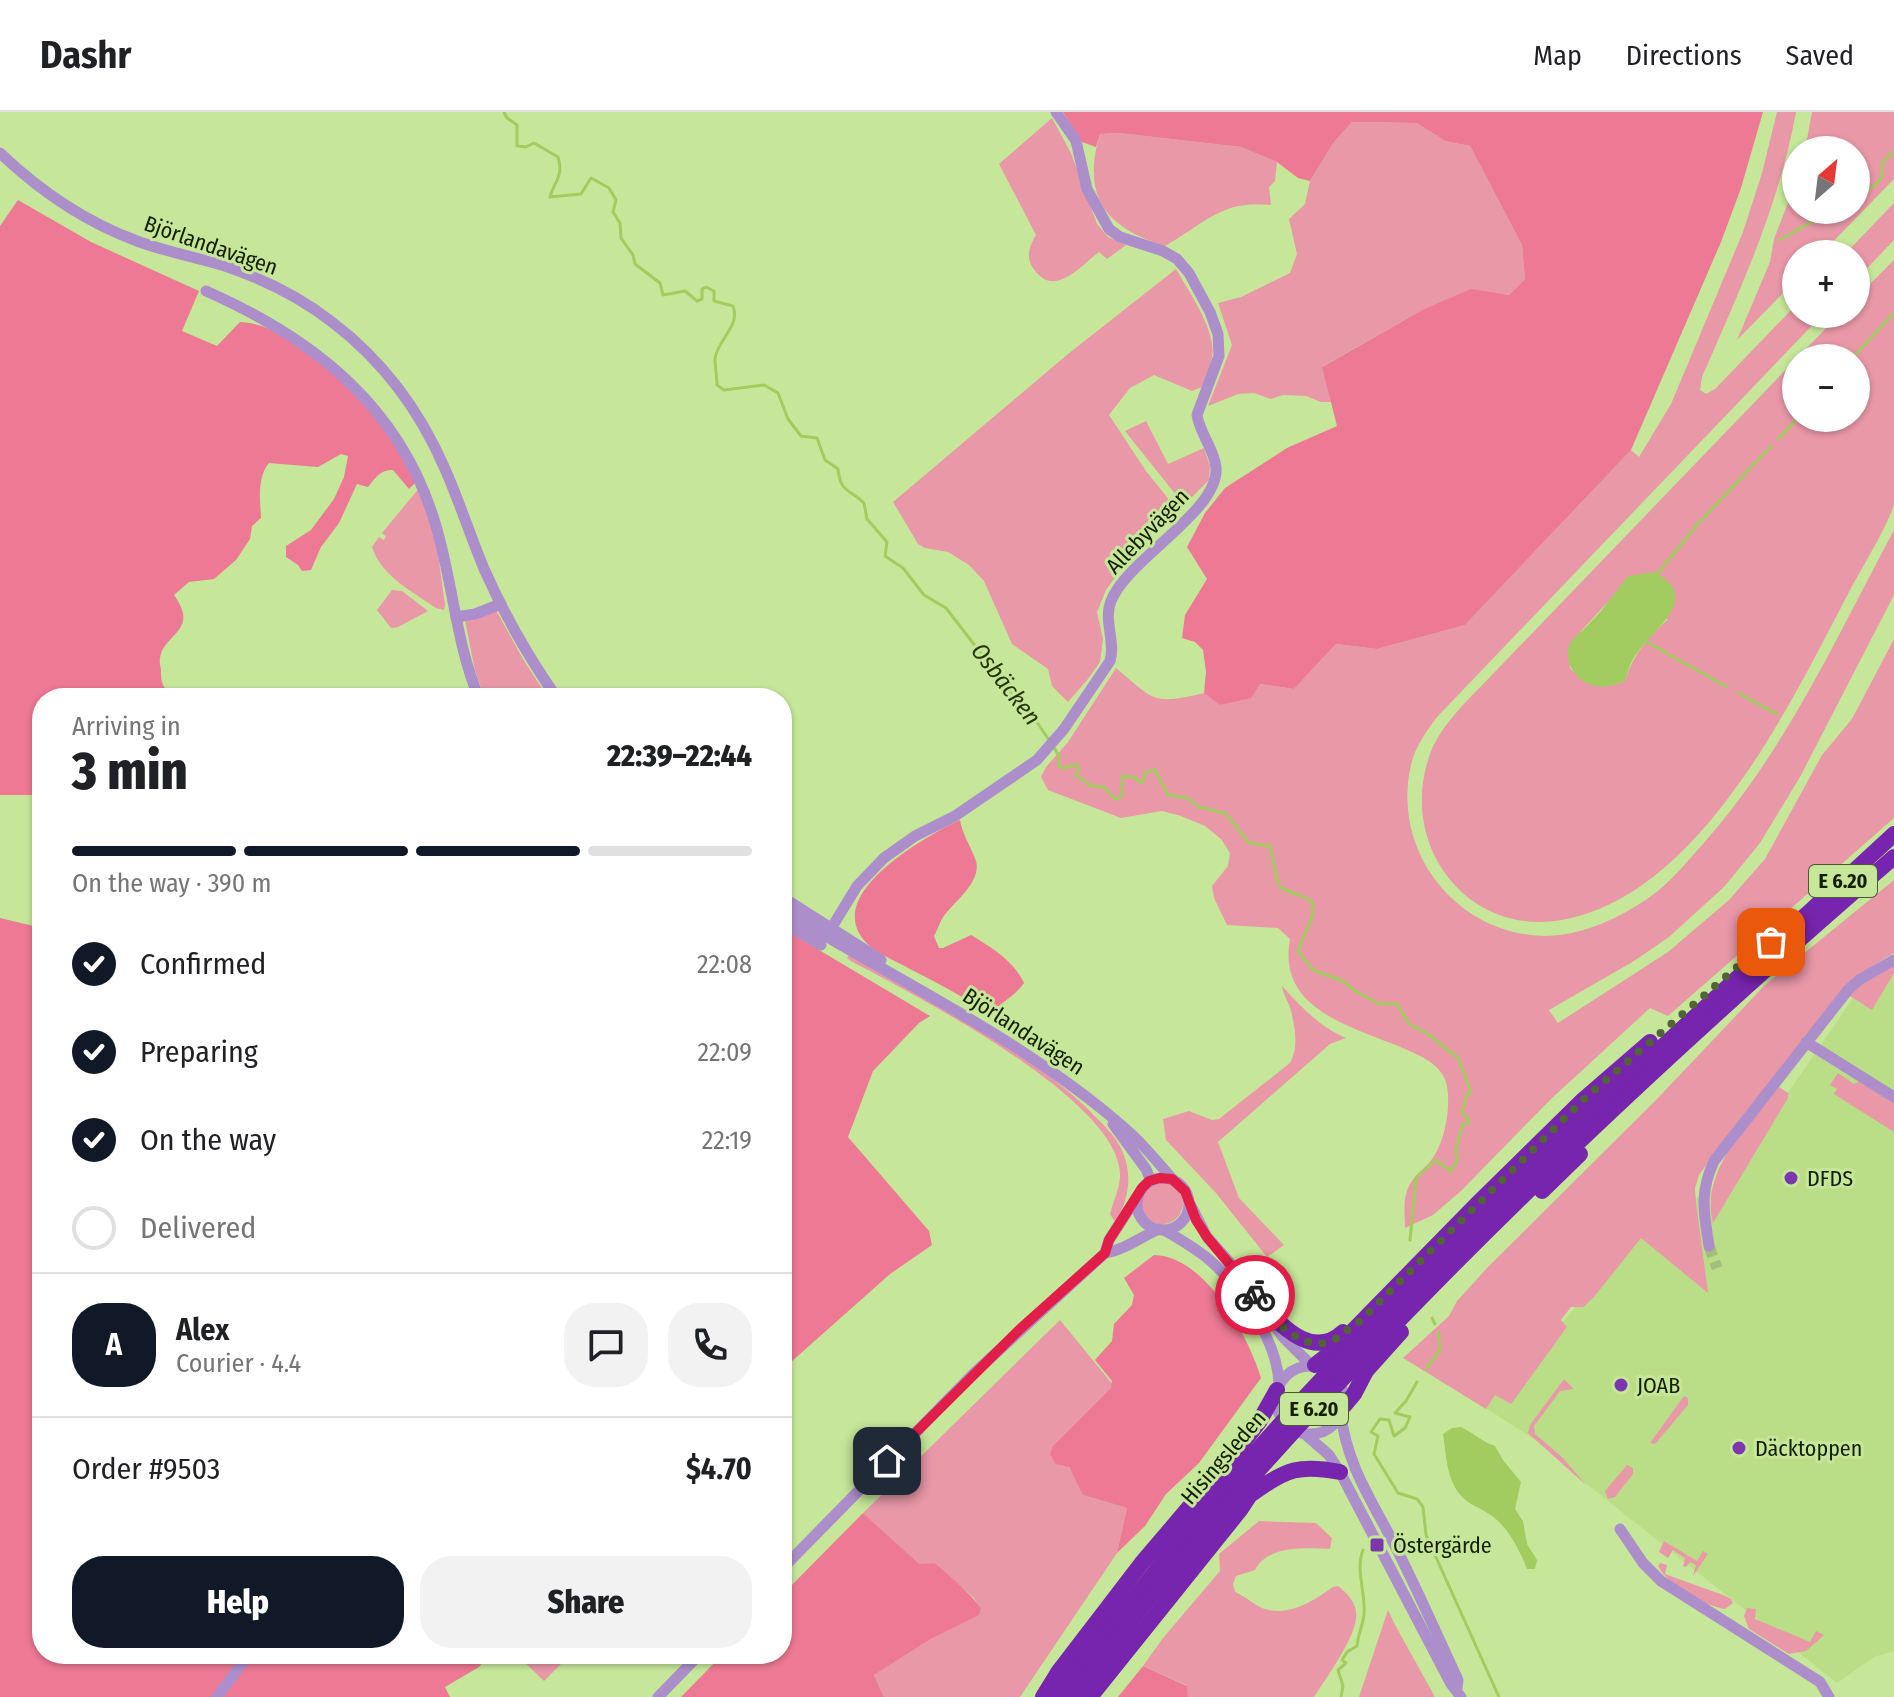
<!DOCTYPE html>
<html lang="en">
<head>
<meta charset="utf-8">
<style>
	body { margin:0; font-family:"Fira Sans Condensed",sans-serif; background:#f2f2f2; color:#202124; height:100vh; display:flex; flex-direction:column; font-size:30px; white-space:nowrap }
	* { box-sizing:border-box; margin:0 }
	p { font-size:26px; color:#757577 }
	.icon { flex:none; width:44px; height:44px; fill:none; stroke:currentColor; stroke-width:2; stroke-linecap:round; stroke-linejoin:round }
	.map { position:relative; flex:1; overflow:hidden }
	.side { position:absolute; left:32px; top:576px; width:760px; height:976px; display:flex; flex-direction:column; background:#fff; border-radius:32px; box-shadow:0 2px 6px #0004 }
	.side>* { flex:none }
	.needle { width:52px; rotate:28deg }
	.controls { position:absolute; left:1782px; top:24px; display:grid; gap:16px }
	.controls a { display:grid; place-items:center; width:88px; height:88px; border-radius:50%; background:#fff; box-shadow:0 2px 6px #0004; font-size:40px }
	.pin { position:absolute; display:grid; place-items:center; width:68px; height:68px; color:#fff; margin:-34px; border-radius:16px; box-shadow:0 4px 12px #0006 }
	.courier { position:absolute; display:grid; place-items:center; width:80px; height:80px; margin:-40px; border:6px solid #e11d48; border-radius:50%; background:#fff; color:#222; box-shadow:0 2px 10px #0007 }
	.headline em { font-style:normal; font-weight:800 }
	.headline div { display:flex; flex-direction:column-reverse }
	.headline { display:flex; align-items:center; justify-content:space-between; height:136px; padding:0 40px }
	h1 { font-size:52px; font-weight:800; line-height:60px }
	.bar { display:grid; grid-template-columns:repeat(4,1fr); gap:12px 8px; align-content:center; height:96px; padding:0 40px }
	.bar i { height:10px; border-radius:6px; background:#e0e0e0 }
	.bar .active { background:#111827 }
	.bar p { grid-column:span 4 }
	.line { display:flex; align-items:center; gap:20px; padding:0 40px; border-top:2px solid #e0e0e0 }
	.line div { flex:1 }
	.round { display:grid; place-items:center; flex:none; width:84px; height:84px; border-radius:32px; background:#f2f2f2 }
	ol { padding:0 40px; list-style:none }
	li { display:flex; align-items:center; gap:24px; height:88px }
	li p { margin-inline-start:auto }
	li .icon { padding:8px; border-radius:50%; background:#111827; color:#fff; stroke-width:4 }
	li:last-child { color:#757577 }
	li i { width:44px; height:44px; border:4px solid #e0e0e0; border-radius:50% }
	.action { display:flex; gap:16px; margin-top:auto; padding:16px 40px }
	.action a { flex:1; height:92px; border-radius:32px; background:#111827; color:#fff; font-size:32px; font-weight:800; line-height:92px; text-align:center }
	.action a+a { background:#f2f2f2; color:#202124 }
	header { display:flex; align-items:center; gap:48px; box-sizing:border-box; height:112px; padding:0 40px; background:#fff; border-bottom:2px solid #e0e0e0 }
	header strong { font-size:38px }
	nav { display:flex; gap:44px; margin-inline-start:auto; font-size:28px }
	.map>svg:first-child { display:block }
	.built { fill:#badd87 }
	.green { fill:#e998a8; fill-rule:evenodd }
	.forest { fill:#ed7994 }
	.water { fill:#a2cc60 }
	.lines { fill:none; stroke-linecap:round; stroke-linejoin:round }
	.stream { stroke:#a2cc60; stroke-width:3 }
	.minor-tunnel { stroke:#a2bf7b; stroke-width:11; stroke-dasharray:11 5.5; stroke-linecap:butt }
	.minor { stroke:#ac8eca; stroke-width:11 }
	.highway { stroke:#7724ae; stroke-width:16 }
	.done { stroke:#526436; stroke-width:8; stroke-dasharray:0 14.4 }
	.route { stroke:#e11d48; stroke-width:10 }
	.poi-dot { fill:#7a38ac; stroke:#c6e799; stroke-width:3 }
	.labels { text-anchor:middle; stroke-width:6; stroke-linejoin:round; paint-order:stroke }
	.shield { fill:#c6e799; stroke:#495a2f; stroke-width:2 }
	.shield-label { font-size:20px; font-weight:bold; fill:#131e01 }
	.street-label { font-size:22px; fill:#131e01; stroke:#c6e799 }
	.poi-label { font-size:22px; fill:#131e01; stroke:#c6e799; text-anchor:start }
	.water-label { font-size:24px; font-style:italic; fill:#253508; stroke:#c6e799 }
</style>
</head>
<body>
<header>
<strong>Dashr</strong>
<nav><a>Map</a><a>Directions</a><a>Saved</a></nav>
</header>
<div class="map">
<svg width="1894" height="1585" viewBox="0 0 1894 1585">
	<rect width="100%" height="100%" fill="#c6e799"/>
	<polygon class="built" points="1894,863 1894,1539 1874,1545 1837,1571 1583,1369 1551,1338 1484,1295 1562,1211 1642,1116 1728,1068 1860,876"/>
	<g class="green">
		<path d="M1777,0H1796C1779,94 1740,178 1702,265L1700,278L1706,282L1715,277L1796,193V202H1823L1437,605C1426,620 1415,635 1411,653C1391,739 1456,822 1544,824C1578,824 1613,809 1641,791C1666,776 1683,754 1702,733C1785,640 1836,526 1894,418V483L1800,665L1760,731L1724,775L1669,825L1634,849L1549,898L1558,911L1668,840L1729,788L1765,747L1822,643L1852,607L1894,527V706L1668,904L1650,896L1551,987L1461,1079L1433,1103L1405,1116C1405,1104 1403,1090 1407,1079C1413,1064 1418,1062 1429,1051C1445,1033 1452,994 1446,970C1442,956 1427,947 1416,942C1363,916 1276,904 1290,827L1278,816L1227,813L1214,786L1212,774L1228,754L1230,741L1221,727L1205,714L1181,704L1162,699L1121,706L1048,678L1041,665L1046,655L1068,630L1116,556C1155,589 1153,593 1204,581L1221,593L1260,572L1294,577L1336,532L1377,537L1465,513L1631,338L1639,345L1671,292L1743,120L1762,61Z"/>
		<polygon points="1812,0 1894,0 1894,67 1821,142 1796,142 1796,168 1737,228 1770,150 1774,127 1796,70 1796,98 1856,98 1856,38 1805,38"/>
		<path d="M1052,6L1071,41L1097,112L1108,125L1126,133L1107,147L1099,140C1087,149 1072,166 1056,169C1049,170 1044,168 1039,163C1025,150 1027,138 1036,123L999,52Z"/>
		<polygon points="1352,10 1417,11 1445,29 1470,34 1522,133 1525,167 1509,183 1471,178 1424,197 1323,254 1331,290 1321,290 1306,284 1283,283 1271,287 1254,281 1238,282 1208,294 1232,233 1218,191 1241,185 1290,161 1297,142 1289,107 1305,92 1310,69 1334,30"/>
		<path d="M1119,21L1241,35L1277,50L1275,69L1269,75L1271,93C1221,88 1206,111 1165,134C1106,116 1081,85 1100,22Z"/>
		<polygon points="1894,91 1894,128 1856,168 1856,142 1845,142"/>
		<path d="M1894,148C1894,203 1894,257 1894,312C1894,338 1894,365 1894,391C1892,407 1857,464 1848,482C1790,593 1701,779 1567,807C1471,828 1398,736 1429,645C1439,614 1468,588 1491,564L1796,247V306H1856V246H1797L1840,202H1856V186ZM1607,491L1668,507C1647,527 1634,541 1625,569C1602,579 1587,574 1570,556L1572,529Z"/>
		<path d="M1176,157C1189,180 1208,206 1212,232C1215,246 1207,262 1202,275L1192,279L1154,263L1130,276L1109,303L1146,359L1179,400L1139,432L1106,478L1097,500L1103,527L1100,550L1088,567L1068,590L1052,574L1048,557L1012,532L984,469L969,453L948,440L925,436L918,432L893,390L1068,242Z"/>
		<polygon points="1146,309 1168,352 1204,336 1210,354 1209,368 1184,393 1125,319"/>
		<path d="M420,375L437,434L445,493L444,498L436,496C413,480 381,464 372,435L379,425L384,428L386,424L382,421Z"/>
		<polygon points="392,478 402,479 428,499 398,515 391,516 377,498"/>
		<polygon points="496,498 523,547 548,586 485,586 475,559 465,508"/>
		<polygon points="1894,768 1894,841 1858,863 1737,1011 1699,1063 1695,1076 1696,1091 1708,1181 1641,1126 1594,1185 1583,1195 1571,1195 1561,1208 1567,1215 1511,1292 1495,1283 1486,1297 1403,1246 1449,1204 1457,1189 1488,1155 1658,986 1765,873"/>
		<path d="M849,843C931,890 1020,932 1089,998C1101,1011 1117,1024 1123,1041C1133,1064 1128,1090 1115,1110L1110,1102C1114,1086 1123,1071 1119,1054C1105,981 915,883 851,849L847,846Z"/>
		<polygon points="1894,852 1894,861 1872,898 1850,884 1863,869"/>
		<path d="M1282,874C1301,895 1320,915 1346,926L1330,932L1218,1030L1239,1086L1284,1133L1267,1145L1216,1081L1166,1028L1163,1007L1189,999L1212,1008L1219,1007L1290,951C1299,935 1295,916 1291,899C1289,890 1283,883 1282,874Z"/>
		<polygon points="1838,961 1854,972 1859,969 1894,991 1894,1020 1834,982 1837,977 1830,973"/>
		<path d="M1779,975L1788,981V986L1713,1111C1700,1057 1748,1014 1779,975Z"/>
		<circle cx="1162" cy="1091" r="21"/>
		<polygon points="1060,1208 1114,1274 1057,1337 1079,1372 1083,1383 1127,1396 1117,1441 1020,1585 884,1585 874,1563 931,1527 978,1503 981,1496 973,1485 935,1451 919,1453 863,1401"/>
		<polygon points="1564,1267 1574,1277 1560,1279 1534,1314 1535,1322 1563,1346 1586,1373 1528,1321 1530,1313"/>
		<polygon points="1684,1284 1688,1286 1688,1293 1655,1332 1650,1331"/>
		<polygon points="1627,1353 1633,1356 1633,1362 1615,1385 1608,1387 1605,1379"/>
		<path d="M1259,1409L1316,1411L1332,1426L1330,1437C1305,1436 1268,1433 1255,1458L1236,1464L1233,1472L1235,1480C1245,1484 1253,1492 1262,1496C1288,1506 1313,1489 1333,1475L1338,1474C1348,1482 1358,1492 1356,1506C1355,1526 1325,1568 1314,1585H1188L1186,1573L1143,1554L1163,1526L1220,1459L1219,1442Z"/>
		<polygon points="1664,1429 1697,1449 1703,1439 1708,1442 1693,1464 1696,1453 1690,1450 1686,1455 1683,1454 1685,1446 1673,1438 1668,1446 1659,1440"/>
		<path d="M1660,1451L1667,1453L1665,1462L1723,1483L1731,1487L1733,1491L1725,1497C1704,1494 1668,1473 1658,1454Z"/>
		<polygon points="1747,1496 1756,1497 1755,1507 1810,1530 1816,1519 1824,1523 1806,1539 1789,1542 1749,1517 1744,1504"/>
		<polygon points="1388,1498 1394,1511 1435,1585 1359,1585"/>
		<polygon points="516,1542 571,1542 544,1569"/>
	</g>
	<g class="forest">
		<polygon points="1063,0 1763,0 1741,76 1721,130 1631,338 1465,513 1377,537 1336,532 1294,577 1260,572 1251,586 1220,593 1204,581 1206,560 1203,538 1195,530 1182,526 1185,503 1207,467 1187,435 1205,401 1225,376 1287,336 1337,314 1322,255 1424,197 1471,177 1509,183 1525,167 1522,133 1470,34 1445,29 1417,11 1352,10 1334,30 1310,69 1298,66 1277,50 1241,35 1119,21 1100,22 1096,35 1082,30"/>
		<path d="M18,88L91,130L199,179L182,219L217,234L240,210C292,211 363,286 392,327C401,340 408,356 416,370L409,377L393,358C381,357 375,366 368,375L357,372L339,411L321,435L311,458L302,459L298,453L286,445V434L311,418L334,387L344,365L348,344L341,342L318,355L269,351C257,365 260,388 261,406L252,414L250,427L236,448L214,467L189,470L174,483C200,519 164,521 160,546C159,551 161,555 161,559C161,574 164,576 175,586H42V683H0V114Z"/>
		<path d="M960,708C963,724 971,735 976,749C982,771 952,791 942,807C939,812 937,819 934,824L939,836H943L971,823C992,836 1013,848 1024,871C1015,884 1001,890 991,902C965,886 938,871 910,857C898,850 883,844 872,836C813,788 922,726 960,708Z"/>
		<polygon points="0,806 42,816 42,1542 489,1542 479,1555 445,1575 450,1585 0,1585"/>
		<polygon points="782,816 930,904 919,911 873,959 848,1025 929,1119 932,1133 890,1162 782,1258"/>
		<path d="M1154,1143C1205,1144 1248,1223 1261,1266L1199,1351L1166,1382L1145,1414L1117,1441L1127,1396L1083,1383L1069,1355L1056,1352L1050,1342L1053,1334L1111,1276L1112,1269L1095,1248L1112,1229L1114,1212L1132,1193L1134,1183L1124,1166Z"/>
		<path d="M863,1401L919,1452L935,1451C951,1465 968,1479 981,1496L979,1503L931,1527L874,1563L884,1585H681L723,1542H782V1483Z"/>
		<polygon points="1143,1554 1187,1574 1188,1585 1118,1585"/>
	</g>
	<g class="water">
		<path d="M1655,460C1702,486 1655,516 1638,540C1631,548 1628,559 1625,569C1611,575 1597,578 1583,569C1573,562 1566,550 1568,537C1569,529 1578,522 1583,518C1600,502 1614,482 1628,464Z"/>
		<path d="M1461,1315C1474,1321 1482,1330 1495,1334L1503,1348L1521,1370L1515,1397L1523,1409L1527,1432L1537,1448L1535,1457H1527C1520,1439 1508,1415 1492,1404C1478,1394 1465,1392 1456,1377C1446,1360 1446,1341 1443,1322L1452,1316Z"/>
	</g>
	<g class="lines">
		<g class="stream">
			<path d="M504,0L507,6L517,13V34L526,35L534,31L558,45C564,65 554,69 550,85L581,82L591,66L609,76L616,88L613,100L620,111L621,126L633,143L635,152L660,171L663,183L685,179L697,189L702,187V177L706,175L714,179V189L733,194C741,214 717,228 715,247C715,255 717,265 717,273L724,278L764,273L778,281L788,307L801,324L817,326L825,348L838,357C841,382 849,376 864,391L867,407L887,430L885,444L903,456L924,483L946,496L1010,579L1024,591L1049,628"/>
			<path d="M1856,84C1872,75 1885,72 1882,51L1894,39"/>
			<polyline points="1780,128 1832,98"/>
			<polyline points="1852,246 1894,201"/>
			<polyline points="1778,327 1798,306"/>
			<polyline points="1658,461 1695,415 1771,334"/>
			<polyline points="1647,530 1727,575"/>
			<polyline points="1738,581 1777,602"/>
			<path d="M1053,634L1059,644V655L1065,656L1076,652L1079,657L1076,663L1091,674L1104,675L1115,687L1122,684V664L1134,665L1142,671L1146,660L1155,658L1168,683L1188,686L1197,694L1226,702L1249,731L1270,734L1278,772C1287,783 1304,781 1313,791L1312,805L1298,839L1313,858L1343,869L1355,879L1380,892H1397L1409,912L1428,922L1458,946L1471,980L1466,984L1462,1001L1468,1007L1469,1011L1463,1012L1456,1035L1457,1050L1450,1059L1436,1048L1416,1066L1410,1128"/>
			<polyline points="1432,1206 1435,1212"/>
			<polyline points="1426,1257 1440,1238 1438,1220"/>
			<polyline points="1417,1270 1406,1289 1395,1301 1410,1305 1405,1316 1394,1324 1389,1308 1380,1307 1371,1320 1378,1324 1374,1342 1398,1381 1417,1387 1423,1395 1426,1423 1499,1585"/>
			<path d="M1341,1585L1343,1574L1338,1558L1346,1551L1342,1548L1347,1540L1357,1534C1358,1522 1363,1513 1364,1502C1366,1481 1355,1458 1363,1438"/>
		</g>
		<polyline class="minor-tunnel" points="1709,1134 1717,1156"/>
		<g class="minor">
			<path d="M0,41C40,79 85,110 137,129C166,140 196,145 225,154C263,167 300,185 332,210C382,248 420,299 445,357C460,391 471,426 485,459C505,504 529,546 557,586"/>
			<path d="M206,179C315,227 402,296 436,414C453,471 456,532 479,586"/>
			<polyline points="456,505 475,502 501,492"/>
			<polyline points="782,785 881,848"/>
			<path d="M782,798C899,870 1024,927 1128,1019C1145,1034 1159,1052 1174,1069"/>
			<polyline points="782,810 821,833"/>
			<path d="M826,825L857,774L884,746L915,724L955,704L1037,648L1064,617L1110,549C1116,529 1103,509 1111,489C1128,446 1220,399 1216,355C1214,337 1200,322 1197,303L1219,244L1218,222L1210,200L1189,161L1177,147L1163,139L1120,125L1109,117L1087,77L1076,29L1056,0"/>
			<polyline points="1806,930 1894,985"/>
			<polyline points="1113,1012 1146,1057 1151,1069"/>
			<circle cx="1163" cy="1092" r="26"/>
			<polyline points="1189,1090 1207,1125 1239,1161 1282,1224 1311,1253"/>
			<path d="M1164,1118C1178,1126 1193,1135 1206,1145C1239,1172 1277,1228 1279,1271"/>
			<path d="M1709,1134C1704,1100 1699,1082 1714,1049L1848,878L1859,868L1894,848"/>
			<path d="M1105,1141C1124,1138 1141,1125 1159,1117"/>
			<circle cx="1310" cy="1288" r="34"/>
			<path d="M1341,1302C1346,1350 1370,1386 1392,1428C1416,1474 1436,1521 1458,1568L1457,1576"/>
			<polyline points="1305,1322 1329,1343 1340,1360 1451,1572 1461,1585"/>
			<polyline points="1620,1417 1643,1451 1661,1469 1820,1570 1829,1585"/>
			<polyline points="782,1457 973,1262 1105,1141 1109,1128 1137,1085"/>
			<polyline points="217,1585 249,1542"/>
			<polyline points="658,1585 700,1542"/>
		</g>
		<g class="highway">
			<polyline points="1542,1079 1580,1042"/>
			<path d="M1264,1196C1285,1217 1314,1247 1343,1220"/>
			<polyline points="1315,1253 1334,1238 1478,1091 1583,988 1650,930"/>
			<polyline points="1344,1294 1354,1282 1366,1259 1401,1220"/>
			<path d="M1253,1381C1286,1357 1300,1352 1340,1360"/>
			<polyline points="1043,1585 1059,1559 1141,1452 1237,1339 1259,1310 1277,1278"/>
			<path d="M1058,1585C1145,1469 1237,1356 1337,1251C1514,1065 1706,896 1894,722"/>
			<path d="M1073,1585C1174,1447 1289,1320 1409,1198C1563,1039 1726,890 1894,745"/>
			<polyline points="1090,1585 1240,1398 1259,1369"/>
		</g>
	</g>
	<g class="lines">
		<path class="done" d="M1255,1183C1271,1205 1300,1241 1332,1229C1341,1225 1348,1216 1358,1211L1583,988L1751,843L1771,830"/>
		<polyline class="route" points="887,1349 1020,1217 1105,1141 1109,1128 1142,1076 1149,1069 1160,1066 1172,1067 1185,1079 1196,1108 1207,1125 1255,1183"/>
	</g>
	<g class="poi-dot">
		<circle cx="1791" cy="1066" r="8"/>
		<circle cx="1621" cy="1273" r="8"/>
		<circle cx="1739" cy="1336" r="8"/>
		<rect x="1369" y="1425" width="16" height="16" rx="4"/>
	</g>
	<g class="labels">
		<g class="shield">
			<rect x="1809" y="753" width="68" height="32" rx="6"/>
			<rect x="1280" y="1281" width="68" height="32" rx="6"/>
		</g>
		<g class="shield-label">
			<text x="1843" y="776">E 6.20</text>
			<text x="1314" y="1304">E 6.20</text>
		</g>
		<g class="street-label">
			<text transform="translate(211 133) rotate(19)" y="8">Björlandavägen</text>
			<text transform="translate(1147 419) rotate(-46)" y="8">Allebyvägen</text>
			<text transform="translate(1024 919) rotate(33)" y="8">Björlandavägen</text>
			<text transform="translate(1223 1345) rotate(-49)" y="8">Hisingsleden</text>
		</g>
		<g class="poi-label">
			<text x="1807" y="1074">DFDS</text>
			<text x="1637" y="1281">JOAB</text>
			<text x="1755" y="1344">Däcktoppen</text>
			<text x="1393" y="1441">Östergärde</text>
		</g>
		<g class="water-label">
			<text transform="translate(1006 572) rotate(52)" y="8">Osbäcken</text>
		</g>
	</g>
</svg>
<div class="controls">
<a><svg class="needle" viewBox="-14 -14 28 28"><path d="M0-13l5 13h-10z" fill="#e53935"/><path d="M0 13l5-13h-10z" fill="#757577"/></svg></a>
<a>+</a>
<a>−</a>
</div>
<div class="pin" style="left:1771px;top:830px;background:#ea580c"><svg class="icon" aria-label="bag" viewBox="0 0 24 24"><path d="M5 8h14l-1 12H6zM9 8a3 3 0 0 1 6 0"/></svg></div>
<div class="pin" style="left:887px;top:1349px;background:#1f2937"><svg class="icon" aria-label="home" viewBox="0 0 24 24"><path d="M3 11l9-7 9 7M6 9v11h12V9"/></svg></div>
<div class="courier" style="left:1255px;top:1183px"><svg class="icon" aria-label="bike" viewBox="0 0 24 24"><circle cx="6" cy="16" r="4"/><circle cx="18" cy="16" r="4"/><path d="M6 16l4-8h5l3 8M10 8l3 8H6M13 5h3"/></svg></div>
<section class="side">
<div class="headline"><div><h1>3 min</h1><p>Arriving in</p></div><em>22:39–22:44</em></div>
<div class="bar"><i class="active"></i><i class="active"></i><i class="active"></i><i></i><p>On the way · 390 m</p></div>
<ol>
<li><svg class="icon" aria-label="check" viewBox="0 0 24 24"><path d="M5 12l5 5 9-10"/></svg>Confirmed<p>22:08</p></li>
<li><svg class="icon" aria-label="check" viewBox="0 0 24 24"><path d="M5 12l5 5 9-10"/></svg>Preparing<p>22:09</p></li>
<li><svg class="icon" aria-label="check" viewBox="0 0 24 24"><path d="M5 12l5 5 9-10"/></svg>On the way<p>22:19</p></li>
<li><i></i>Delivered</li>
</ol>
<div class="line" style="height:144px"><b class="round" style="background:#111827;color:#fff">A</b><div><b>Alex</b><p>Courier · 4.4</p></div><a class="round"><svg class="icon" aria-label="chat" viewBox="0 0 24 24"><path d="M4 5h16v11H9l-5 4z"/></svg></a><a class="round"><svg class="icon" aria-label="phone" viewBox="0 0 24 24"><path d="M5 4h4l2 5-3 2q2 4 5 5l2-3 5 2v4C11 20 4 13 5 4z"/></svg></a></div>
<div class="line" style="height:104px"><div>Order #9503</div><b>$4.70</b></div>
<div class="action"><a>Help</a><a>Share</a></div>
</section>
</div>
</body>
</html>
